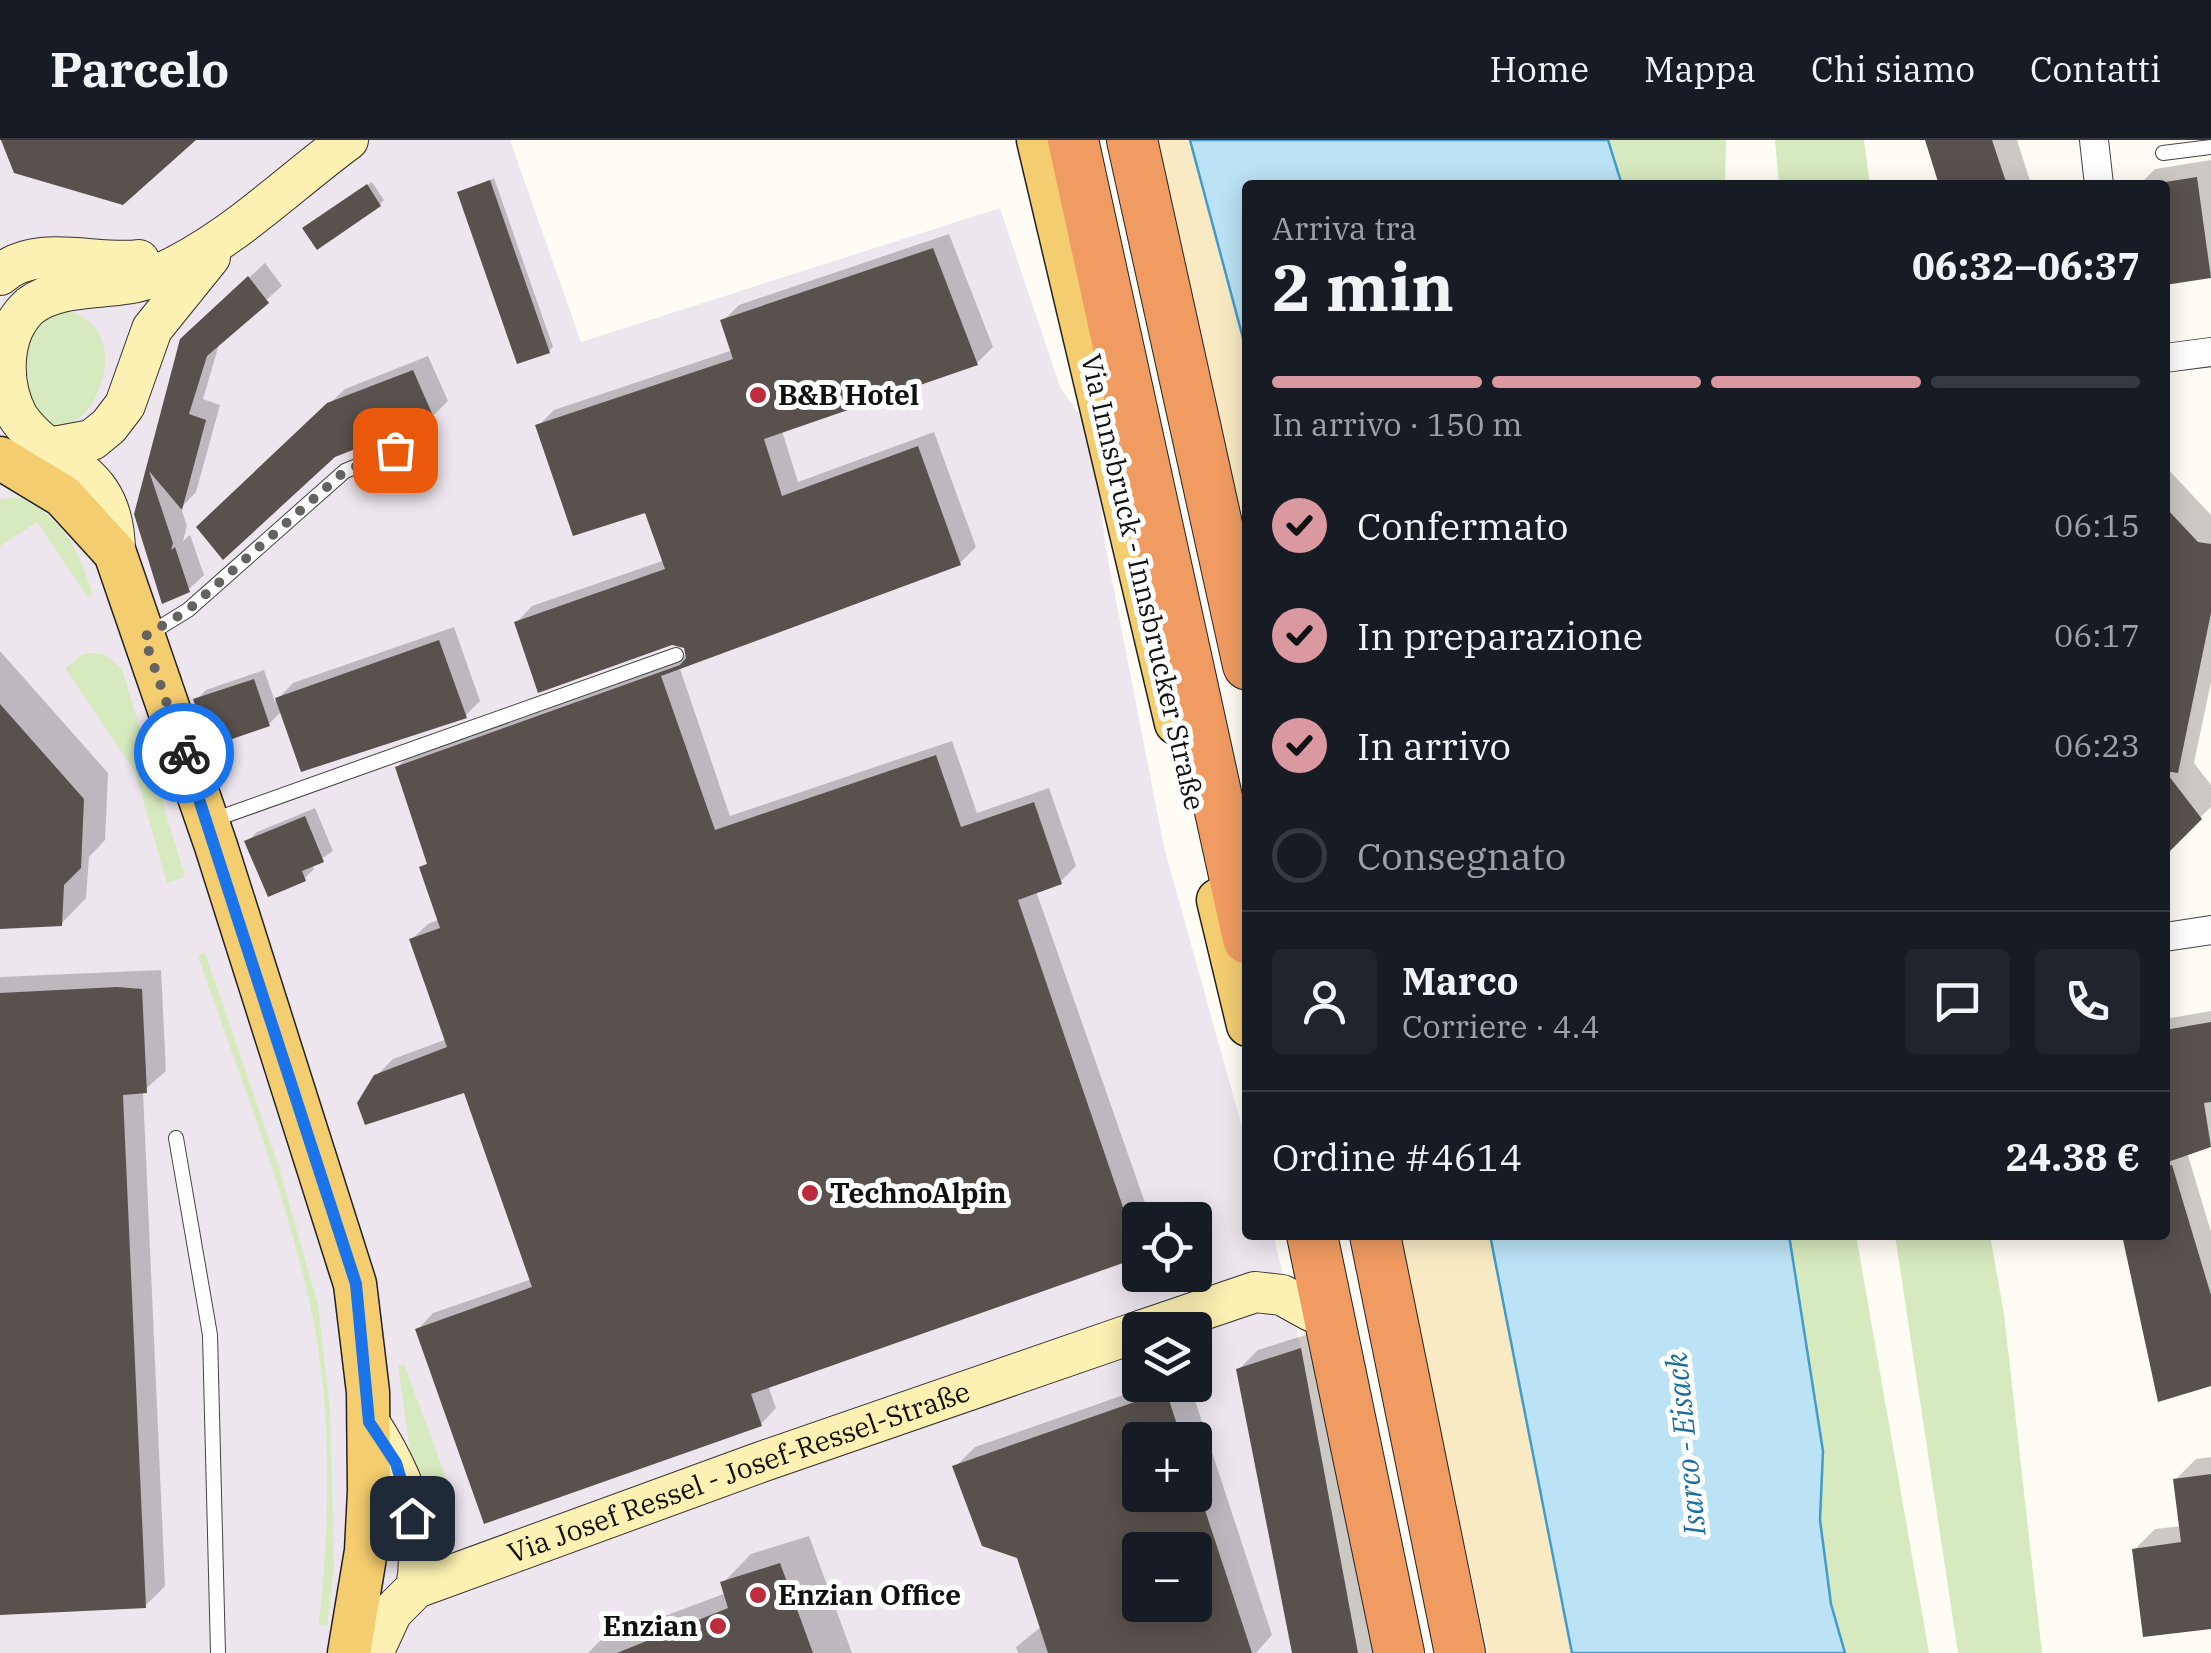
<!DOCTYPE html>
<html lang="it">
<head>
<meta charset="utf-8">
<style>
	body { margin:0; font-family:"IBM Plex Serif",serif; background:#20242c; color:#f1f3f6; height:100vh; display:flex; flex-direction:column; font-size:38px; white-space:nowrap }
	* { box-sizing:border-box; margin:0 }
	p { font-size:32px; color:#9ea1a6 }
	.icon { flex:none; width:55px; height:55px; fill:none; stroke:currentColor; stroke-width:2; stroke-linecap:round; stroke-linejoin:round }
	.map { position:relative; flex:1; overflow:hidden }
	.sheet { position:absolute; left:1242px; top:40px; width:928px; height:1060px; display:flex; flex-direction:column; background:#171b24; border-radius:10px; box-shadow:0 5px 25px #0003 }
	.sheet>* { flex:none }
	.buttons { position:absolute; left:1122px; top:1062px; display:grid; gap:20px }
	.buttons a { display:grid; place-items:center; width:90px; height:90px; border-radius:10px; background:#171b24; box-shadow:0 5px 25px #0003; font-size:50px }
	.pin { position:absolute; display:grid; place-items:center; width:85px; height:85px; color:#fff; margin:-42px; border-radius:20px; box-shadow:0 5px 15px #0006 }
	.courier { position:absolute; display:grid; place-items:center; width:100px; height:100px; margin:-50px; border:8px solid #1a73e8; border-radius:50%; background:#fff; color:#222; box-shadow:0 2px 12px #0007 }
	.summary em { font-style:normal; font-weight:800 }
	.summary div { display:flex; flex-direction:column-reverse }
	.summary { display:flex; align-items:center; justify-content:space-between; height:170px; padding:0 30px }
	h1 { font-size:65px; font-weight:800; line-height:75px }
	.bar { display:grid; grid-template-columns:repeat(4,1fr); gap:15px 10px; align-content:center; height:120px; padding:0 30px }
	.bar i { height:12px; border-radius:8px; background:#363941 }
	.bar .selected { background:#da99a1 }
	.bar p { grid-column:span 4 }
	.line { display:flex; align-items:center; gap:25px; padding:0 30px; border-top:2px solid #363941 }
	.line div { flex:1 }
	.round { display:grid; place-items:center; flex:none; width:105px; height:105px; border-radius:10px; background:#20242c }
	ol { padding:0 30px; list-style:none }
	li { display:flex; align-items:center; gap:30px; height:110px }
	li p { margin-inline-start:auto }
	li .icon { padding:10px; border-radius:50%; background:#da99a1; color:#111; stroke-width:4 }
	li:last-child { color:#9ea1a6 }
	li i { width:55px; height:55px; border:5px solid #363941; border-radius:50% }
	header { display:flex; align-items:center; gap:60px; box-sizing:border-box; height:140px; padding:0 50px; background:#171b24; border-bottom:2px solid #363941 }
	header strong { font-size:48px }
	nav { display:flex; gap:55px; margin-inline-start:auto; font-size:35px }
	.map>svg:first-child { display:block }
	.industrial { fill:#ede6ee; fill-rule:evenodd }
	.green { fill:#d7e9be }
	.sand { fill:#f9eac3 }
	.water { fill:#bbe2f5; stroke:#449bca; stroke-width:2.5 }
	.shadow { fill:#0003; fill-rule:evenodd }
	.building { fill:#59514d; fill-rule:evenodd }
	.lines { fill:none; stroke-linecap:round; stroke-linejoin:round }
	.service-casing { stroke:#444; stroke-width:16 }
	.minor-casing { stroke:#444; stroke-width:30 }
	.secondary-casing { stroke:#333; stroke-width:42 }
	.primary-casing { stroke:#222; stroke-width:45 }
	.motorway-casing { stroke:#222; stroke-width:52 }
	.service { stroke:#fff; stroke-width:14 }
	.minor { stroke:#fff; stroke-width:28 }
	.secondary { stroke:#fcf0b2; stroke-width:40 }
	.primary { stroke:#f4cd70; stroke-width:42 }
	.motorway { stroke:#f09b62; stroke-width:50 }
	.done { stroke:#646361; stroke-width:10; stroke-dasharray:0 18 }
	.route { stroke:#1a73e8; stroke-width:12 }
	.poi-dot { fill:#be2b3a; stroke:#fff; stroke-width:4 }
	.labels { text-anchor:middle; stroke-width:10; stroke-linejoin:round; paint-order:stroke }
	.poi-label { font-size:28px; font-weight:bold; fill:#111; stroke:#fff; text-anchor:start }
	.street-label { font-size:28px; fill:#111; stroke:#fff }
	.water-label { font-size:30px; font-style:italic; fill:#1c6ea1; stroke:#fff }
</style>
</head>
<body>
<header>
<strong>Parcelo</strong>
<nav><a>Home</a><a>Mappa</a><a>Chi siamo</a><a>Contatti</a></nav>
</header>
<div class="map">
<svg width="2211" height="1513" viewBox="0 0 2211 1513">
	<rect width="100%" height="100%" fill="#fffcf5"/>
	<path class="industrial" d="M0,0H510L581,202L1000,68L1060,247L1094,296L1105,404L1164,707L1247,1005L1248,1095H1273L1280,1122L1301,1208L1358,1513H0ZM1140,1080H1195V1135H1140ZM1140,1190H1195V1245H1140ZM1140,1300H1195V1355H1140ZM1140,1410H1195V1465H1140Z"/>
	<g class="green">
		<polygon points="1608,0 1726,0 1725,45 1622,45"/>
		<polygon points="1775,0 1864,0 1870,45 1779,45"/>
		<path d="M65,171C146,186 87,320 40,278C33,271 25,262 25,252C22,217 24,183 65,171Z"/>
		<path d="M25,357C67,388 79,407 93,457L86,455L37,382L0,406V359Z"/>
		<polygon points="94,513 106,515 122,529 185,737 167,743 135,632 65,528 83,514"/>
		<path d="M205,813L279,1028L318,1165L330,1269L334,1425L327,1486L319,1484C330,1381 333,1266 310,1165C284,1046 237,930 198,816Z"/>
		<polygon points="1789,1095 1856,1095 1929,1513 1845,1513 1831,1464 1820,1380 1823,1311"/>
		<polygon points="1895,1095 1990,1095 2004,1174 2042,1513 1958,1513"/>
		<polygon points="404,1224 449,1346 427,1355 412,1324 398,1226"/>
	</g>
	<g class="sand">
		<polygon points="1156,0 1190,0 1247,213 1247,409"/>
		<polygon points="1398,1095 1490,1095 1572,1513 1488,1513"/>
	</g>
	<g class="water">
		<polygon points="1190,0 1608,0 1622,45 1248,45 1247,213"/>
		<polygon points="1490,1095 1789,1095 1823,1311 1820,1380 1831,1464 1845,1513 1572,1513"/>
	</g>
	<g class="shadow">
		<polygon points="1928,0 2017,0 2031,44 1941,45"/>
		<polygon points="2211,20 2211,135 2165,143 2165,45 2139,45 2155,29"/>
		<polygon points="494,38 553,207 549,211 460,53"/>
		<polygon points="372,42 384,60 380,64 310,84"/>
		<polygon points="949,94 993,207 977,223 782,291 798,342 934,292 976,407 960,423 679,526 730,676 952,601 977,673 1049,648 1076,726 1060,742 1036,751 1151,1080 1140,1080 1140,1114 768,1246 776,1268 761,1284 418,1189 433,1173 532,1139 466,949 376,936 393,919 447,899 412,799 428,784 440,779 422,728 429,721 397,627 413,611 688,514 686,506 517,482 532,466 665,420 647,370 538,286 554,270 733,210 723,181 739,165"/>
		<polygon points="265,123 282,146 220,201 203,259 220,265 196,352 181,368 187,386 183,401 190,395 204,435 188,450 137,374 182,200"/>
		<polygon points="428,216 448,261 433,276 334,315 214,372 345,249"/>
		<polygon points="2165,326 2211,375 2211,542 2194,623 2211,645 2211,667 2165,712"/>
		<polygon points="454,487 480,561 465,576 282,571 269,584 196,560 206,550 264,530 275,562 293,543"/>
		<polygon points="0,511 108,633 105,700 89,717 86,758 61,784 0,787"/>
		<polygon points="315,668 333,711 312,725 314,729 304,739 247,702 257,692"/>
		<polygon points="161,830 166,931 143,951 165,1446 145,1466 0,1473 0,837"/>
		<polygon points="2211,871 2211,1004 2187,1012 2211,1092 2211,1243 2124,1095 2165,1095 2165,879"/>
		<polygon points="1321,1190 1381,1513 1295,1513 1238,1230 1258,1210"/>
		<path d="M1152,1245H1190L1272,1495L1256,1513H1018L1016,1507L1042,1486L1019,1416L955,1327L975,1307ZM1140,1300H1195V1355H1140ZM1140,1410H1195V1465H1140Z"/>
		<polygon points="2211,1317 2211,1486 2134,1410 2155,1389 2182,1386 2176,1339 2196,1319"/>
		<polygon points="809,1396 852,1513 588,1513 601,1500 726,1453 723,1443 751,1414"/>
	</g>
	<g class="building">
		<polygon points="1,0 196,0 123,65 14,33"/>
		<polygon points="1925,0 1992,0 2007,45 1939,45"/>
		<polygon points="2197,37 2211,138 2165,145 2165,42"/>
		<polygon points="490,40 550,213 517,224 457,52"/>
		<polygon points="367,44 381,66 317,110 302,88"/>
		<polygon points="933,108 978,225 764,299 782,356 918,306 961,425 661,536 715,690 936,615 961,687 1034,662 1062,744 1018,760 1140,1117 751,1254 762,1286 484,1384 415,1189 532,1147 464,953 365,985 357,963 374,935 447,907 409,799 440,788 419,727 427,724 395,627 680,525 686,518 684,508 672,505 538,553 514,482 665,429 645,373 573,396 535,285 733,219 720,180"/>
		<polygon points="248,136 269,163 207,216 189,274 206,280 182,370 149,331 173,403 171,410 175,407 190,452 162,464 134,374 180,199"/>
		<polygon points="413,230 434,278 335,317 223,420 196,387 327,263"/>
		<polygon points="2165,367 2198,402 2211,404 2211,473 2178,633 2165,631 2202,679 2165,716"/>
		<polygon points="439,500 467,578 301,632 275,558"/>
		<polygon points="254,539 270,586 209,607 193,559"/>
		<polygon points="0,564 84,659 81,728 64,745 62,786 0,789"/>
		<polygon points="305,676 324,722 302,731 306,741 268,757 244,701"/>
		<polygon points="117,847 142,849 147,953 123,955 146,1468 0,1475 0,853"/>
		<polygon points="2211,882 2211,962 2204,963 2211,1007 2165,1023 2165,890"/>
		<polygon points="2172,1025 2211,1155 2211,1246 2158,1262 2122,1095 2165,1095 2165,1026"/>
		<polygon points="1301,1208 1358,1513 1292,1513 1236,1229"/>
		<path d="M1166,1251L1182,1300H1140V1355H1200L1252,1513H1048L1017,1418L982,1406L952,1326ZM1140,1410H1195V1465H1140Z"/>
		<polygon points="2211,1334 2211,1489 2143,1497 2132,1409 2181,1402 2173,1339"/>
		<polygon points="780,1423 813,1513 617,1513 728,1468 720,1442"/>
	</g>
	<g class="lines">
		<g class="service-casing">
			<g id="service">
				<polyline points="2163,13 2211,7"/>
				<polyline points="149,494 188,470 345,331 420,300"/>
				<polyline points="213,680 676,515"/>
				<polyline points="176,998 210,1195 218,1513"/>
			</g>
		</g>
		<g class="minor-casing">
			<g id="minor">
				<polyline points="2094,0 2099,45"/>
				<polyline points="2165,218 2211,212"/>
				<polyline points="2165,797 2211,790"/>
			</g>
		</g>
		<g class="secondary-casing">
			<g id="secondary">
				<path d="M0,135C36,102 96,126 139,120"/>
				<polyline points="38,310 92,300 109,286 125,265 152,189 210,117"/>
				<path d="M115,413C115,324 55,330 18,277C0,243 0,193 30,166C64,140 117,153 155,136C229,104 284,47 348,0"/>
				<polyline points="1143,1190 1255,1152 1282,1155 1311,1171"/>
				<path d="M369,1282C400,1330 428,1390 416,1448"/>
				<path id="s1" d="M373,1513L392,1472L416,1448L761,1322L1140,1191"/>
			</g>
		</g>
		<g class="primary-casing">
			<g id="primary">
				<polyline points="1038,0 1176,583"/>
				<polyline points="0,318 63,356 115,413 216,706 355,1144 368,1252 369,1351 366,1411 349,1513"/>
				<polyline points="1218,760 1248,885"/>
			</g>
		</g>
		<g class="motorway-casing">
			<g id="motorway">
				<polyline points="1073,0 1248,799"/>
				<polyline points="1132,0 1248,525"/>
				<polyline points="1312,1095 1399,1513"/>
				<polyline points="1375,1095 1460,1513"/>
			</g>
		</g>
		<use href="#service" class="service"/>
		<use href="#minor" class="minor"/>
		<use href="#secondary" class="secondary"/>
		<use href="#primary" class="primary"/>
		<use href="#motorway" class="motorway"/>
	</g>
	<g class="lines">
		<polyline class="done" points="184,613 144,497 188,470 345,331 395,310"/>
		<polyline class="route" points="184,613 356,1144 369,1282 396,1323 412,1378"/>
	</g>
	<g class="poi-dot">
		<circle cx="758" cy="255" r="10"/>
		<circle cx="810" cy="1053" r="10"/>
		<circle cx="758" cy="1455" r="10"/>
		<circle cx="718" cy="1486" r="10"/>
	</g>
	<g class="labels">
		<g class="poi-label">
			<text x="778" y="265">B&amp;B Hotel</text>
			<text x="830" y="1063">TechnoAlpin</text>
			<text x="778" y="1465">Enzian Office</text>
			<text x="698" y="1496" text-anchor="end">Enzian</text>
		</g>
		<g class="street-label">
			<text transform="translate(1143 442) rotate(77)" y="10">Via Innsbruck - Innsbrucker Straße</text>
			<text dy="10" stroke="none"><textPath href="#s1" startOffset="422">Via Josef Ressel - Josef-Ressel-Straße</textPath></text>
		</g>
		<g class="water-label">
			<text transform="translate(1686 1304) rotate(-96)" y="10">Isarco - Eisack</text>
		</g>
	</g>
</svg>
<div class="buttons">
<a><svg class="icon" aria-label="locate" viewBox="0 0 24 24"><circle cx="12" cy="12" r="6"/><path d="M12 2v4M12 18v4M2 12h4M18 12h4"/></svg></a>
<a><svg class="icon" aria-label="layers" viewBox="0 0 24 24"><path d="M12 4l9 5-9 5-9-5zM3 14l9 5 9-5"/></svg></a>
<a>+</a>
<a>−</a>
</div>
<div class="pin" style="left:395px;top:310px;background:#ea580c"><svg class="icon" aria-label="bag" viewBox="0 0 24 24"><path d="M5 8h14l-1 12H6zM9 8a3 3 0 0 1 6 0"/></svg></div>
<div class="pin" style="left:412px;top:1378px;background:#1f2937"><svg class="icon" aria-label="home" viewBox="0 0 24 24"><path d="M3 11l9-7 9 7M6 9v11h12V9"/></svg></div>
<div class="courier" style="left:184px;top:613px"><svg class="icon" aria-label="bike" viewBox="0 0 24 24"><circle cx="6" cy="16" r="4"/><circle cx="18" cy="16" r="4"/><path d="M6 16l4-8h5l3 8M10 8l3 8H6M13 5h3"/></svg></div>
<section class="sheet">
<div class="summary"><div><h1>2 min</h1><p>Arriva tra</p></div><em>06:32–06:37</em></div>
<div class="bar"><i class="selected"></i><i class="selected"></i><i class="selected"></i><i></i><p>In arrivo · 150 m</p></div>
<ol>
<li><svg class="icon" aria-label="check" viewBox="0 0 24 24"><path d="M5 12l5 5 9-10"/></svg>Confermato<p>06:15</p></li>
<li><svg class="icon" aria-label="check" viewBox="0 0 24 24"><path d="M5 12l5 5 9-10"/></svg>In preparazione<p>06:17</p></li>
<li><svg class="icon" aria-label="check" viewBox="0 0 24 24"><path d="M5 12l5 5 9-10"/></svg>In arrivo<p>06:23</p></li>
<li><i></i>Consegnato</li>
</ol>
<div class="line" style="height:180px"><a class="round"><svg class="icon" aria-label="person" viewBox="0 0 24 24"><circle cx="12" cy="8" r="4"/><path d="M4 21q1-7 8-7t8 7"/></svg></a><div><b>Marco</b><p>Corriere · 4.4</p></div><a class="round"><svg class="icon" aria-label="chat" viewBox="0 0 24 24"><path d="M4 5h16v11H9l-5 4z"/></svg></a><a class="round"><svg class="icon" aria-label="phone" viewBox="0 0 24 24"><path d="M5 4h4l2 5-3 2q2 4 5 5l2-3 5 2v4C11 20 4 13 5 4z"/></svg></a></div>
<div class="line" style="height:130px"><div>Ordine #4614</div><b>24.38 €</b></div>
</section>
</div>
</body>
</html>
